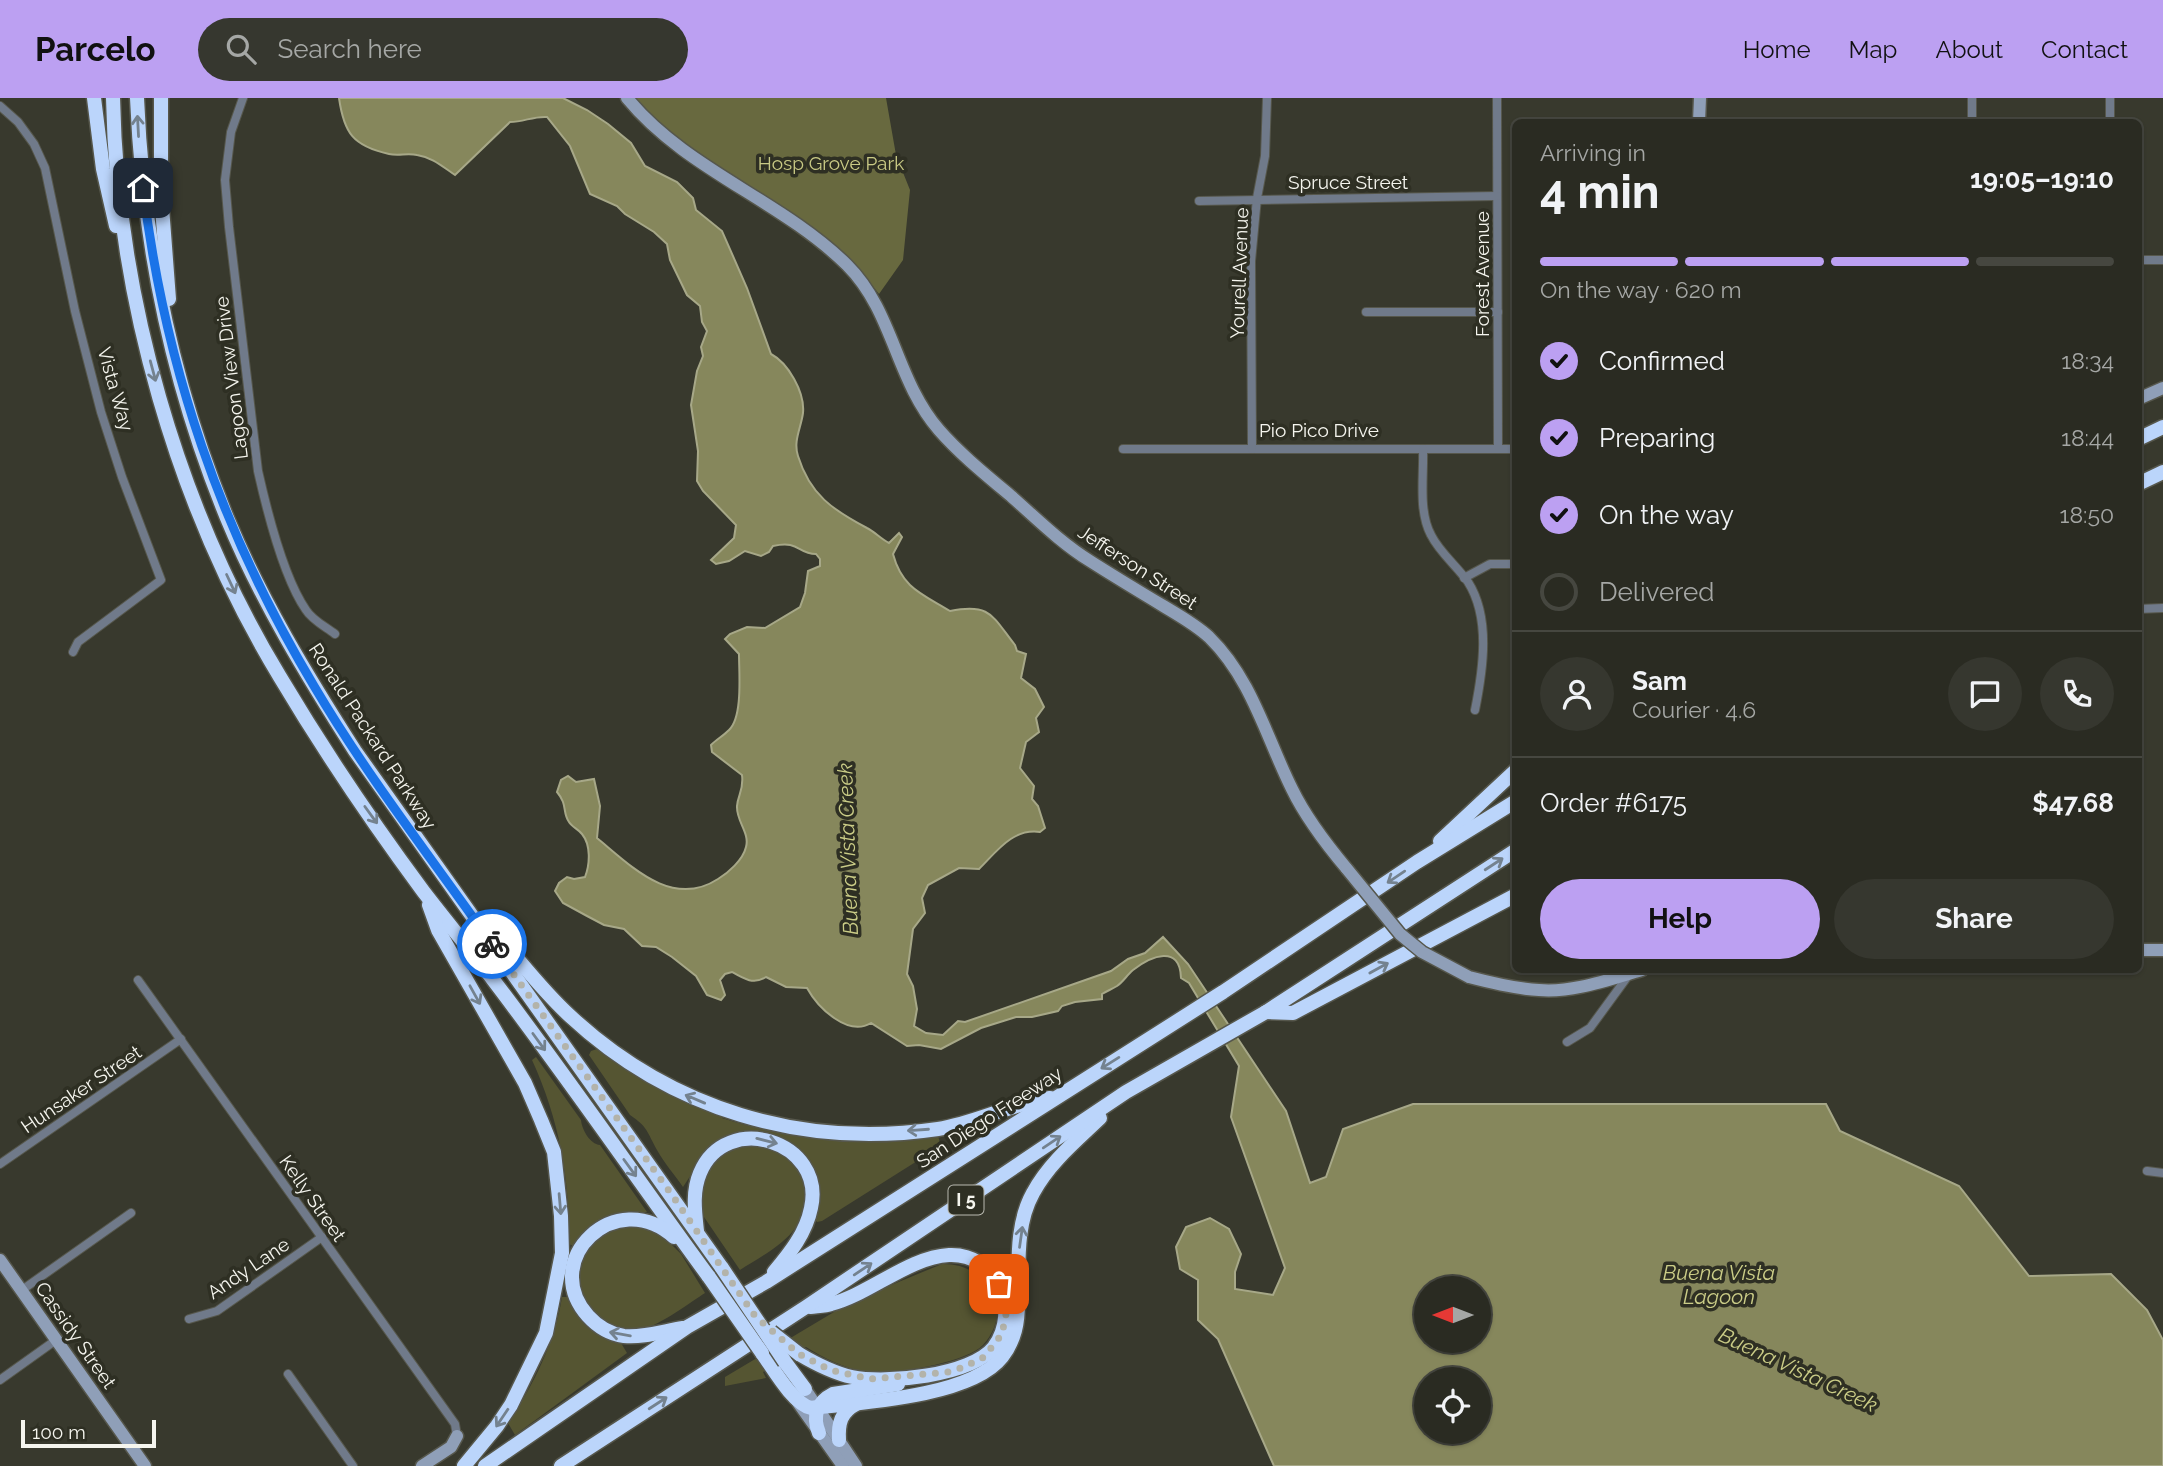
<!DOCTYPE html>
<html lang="en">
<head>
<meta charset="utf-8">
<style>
	body { margin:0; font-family:Raleway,sans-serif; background:#36372f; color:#f1f3f6; height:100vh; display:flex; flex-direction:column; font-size:26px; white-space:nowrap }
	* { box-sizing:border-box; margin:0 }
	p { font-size:23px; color:#a5a7a5 }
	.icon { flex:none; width:38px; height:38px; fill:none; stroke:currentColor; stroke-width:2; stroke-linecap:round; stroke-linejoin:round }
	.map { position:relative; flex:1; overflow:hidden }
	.panel { position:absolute; left:1512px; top:21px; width:630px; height:854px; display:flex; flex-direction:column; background:#2a2b22; border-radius:10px; box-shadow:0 2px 5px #0004,0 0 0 2px #464740 }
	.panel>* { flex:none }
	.needle { width:46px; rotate:270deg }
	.fabs { position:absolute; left:1414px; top:1178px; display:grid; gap:14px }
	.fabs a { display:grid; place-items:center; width:77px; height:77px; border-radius:50%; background:#2a2b22; box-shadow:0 2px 5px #0004,0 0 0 2px #464740; font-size:35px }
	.scale { position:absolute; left:21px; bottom:18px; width:135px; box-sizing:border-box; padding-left:7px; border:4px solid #f5f5ee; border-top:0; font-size:19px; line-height:24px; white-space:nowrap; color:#f5f5ee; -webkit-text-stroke:5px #2e2f23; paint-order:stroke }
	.pin { position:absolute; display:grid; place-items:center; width:60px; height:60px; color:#fff; margin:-30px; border-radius:14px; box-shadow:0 4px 10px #0006 }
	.courier { position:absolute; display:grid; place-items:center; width:70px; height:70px; margin:-35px; border:5px solid #1a73e8; border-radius:50%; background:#fff; color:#222; box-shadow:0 2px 9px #0007 }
	.head em { font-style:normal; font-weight:700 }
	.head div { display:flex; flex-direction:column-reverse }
	.head { display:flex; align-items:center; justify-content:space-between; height:119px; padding:0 28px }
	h1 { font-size:46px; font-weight:700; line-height:52px }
	.bar { display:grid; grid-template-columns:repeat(4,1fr); gap:10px 7px; align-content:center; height:84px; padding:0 28px }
	.bar i { height:9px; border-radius:5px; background:#464740 }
	.bar .current { background:#bca0f2 }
	.bar p { grid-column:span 4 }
	.line { display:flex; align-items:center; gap:18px; padding:0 28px; border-top:2px solid #464740 }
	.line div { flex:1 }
	.round { display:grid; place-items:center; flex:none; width:74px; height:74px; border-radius:37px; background:#36372f }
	ol { padding:0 28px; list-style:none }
	li { display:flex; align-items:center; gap:21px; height:77px }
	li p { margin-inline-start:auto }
	li .icon { padding:7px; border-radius:50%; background:#bca0f2; color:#111; stroke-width:4 }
	li:last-child { color:#a5a7a5 }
	li i { width:38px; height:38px; border:4px solid #464740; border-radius:50% }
	.primary-button { display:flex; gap:14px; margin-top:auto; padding:14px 28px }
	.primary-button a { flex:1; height:80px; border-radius:42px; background:#bca0f2; color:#111; font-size:28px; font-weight:700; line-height:80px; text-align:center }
	.primary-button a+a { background:#36372f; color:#f1f3f6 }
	header { display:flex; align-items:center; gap:42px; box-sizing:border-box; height:98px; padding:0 35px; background:#bca0f2; color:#111 }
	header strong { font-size:33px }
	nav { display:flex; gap:38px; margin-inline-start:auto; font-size:24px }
	.search { width:490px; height:63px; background:#36372f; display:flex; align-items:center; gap:18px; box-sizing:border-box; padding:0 24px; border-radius:38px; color:#a5a7a5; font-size:26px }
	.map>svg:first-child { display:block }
	.green { fill:#555532 }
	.forest { fill:#68693f }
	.water { fill:#86875c; stroke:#a7a888; stroke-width:2; fill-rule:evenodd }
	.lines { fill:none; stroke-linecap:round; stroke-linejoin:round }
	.street-casing { stroke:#56574c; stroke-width:10 }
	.secondary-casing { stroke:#56574c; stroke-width:15 }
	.highway-casing { stroke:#56574c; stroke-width:17 }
	.street { stroke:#707a8a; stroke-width:8 }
	.secondary { stroke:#8f9fb8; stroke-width:12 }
	.highway { stroke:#bbd5fb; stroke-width:14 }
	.secondary-bridge-casing { stroke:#56574c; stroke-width:15; stroke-linecap:butt }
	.highway-bridge-casing { stroke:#56574c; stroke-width:17; stroke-linecap:butt }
	.secondary-bridge { stroke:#8f9fb8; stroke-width:12 }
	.highway-bridge { stroke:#bbd5fb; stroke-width:14 }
	.oneway { stroke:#74828f }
	.done { stroke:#b3b3aa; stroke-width:7; stroke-dasharray:0 12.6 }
	.route { stroke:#1a73e8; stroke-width:9 }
	.labels { text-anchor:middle; stroke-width:7; stroke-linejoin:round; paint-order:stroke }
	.shield { fill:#2e2f23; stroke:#b9bab1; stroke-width:2 }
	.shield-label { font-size:18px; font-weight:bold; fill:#f5f5ee }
	.park-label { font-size:19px; fill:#c9ca85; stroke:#2e2f23 }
	.street-label { font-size:19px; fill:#f5f5ee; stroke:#2e2f23 }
	.water-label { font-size:21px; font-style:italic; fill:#cbcd87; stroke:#2e2f23 }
</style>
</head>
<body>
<header>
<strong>Parcelo</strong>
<div class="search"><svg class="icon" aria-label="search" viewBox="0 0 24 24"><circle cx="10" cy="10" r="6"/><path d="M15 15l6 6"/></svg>Search here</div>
<nav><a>Home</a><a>Map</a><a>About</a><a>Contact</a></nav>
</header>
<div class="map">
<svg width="2163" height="1368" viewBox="0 0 2163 1368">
	<rect width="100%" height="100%" fill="#38392d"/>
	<g class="green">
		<path d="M597,951C636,979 677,1001 722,1017V1020C795,1043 862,1047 938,1038L941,1048L822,1123L817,1124L813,1119L809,1064L790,1046L772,1037L744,1035L730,1039L704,1057L683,1089C675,1077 664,1065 657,1052C647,1034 648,1029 630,1017L589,957L591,953Z"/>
		<path d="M536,959L581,1022C582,1032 590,1046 600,1047L647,1114C640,1116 633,1114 625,1115C601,1117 588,1130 575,1149L569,1146C570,1081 559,1021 532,962Z"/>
		<path d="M749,1046C756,1047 764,1047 771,1049C805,1058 815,1103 796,1129C783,1148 758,1160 740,1172L704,1119C693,1081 713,1055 749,1046Z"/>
		<path d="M636,1126L663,1138L681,1156L705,1195C691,1204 660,1227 645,1230C583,1243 555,1158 605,1134C613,1129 626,1129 636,1126Z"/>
		<path d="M942,1166C987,1165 1016,1211 983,1247C966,1265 889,1278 865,1274C845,1270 823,1260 806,1249L763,1274L766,1280L725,1288V1279L839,1211L884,1190Z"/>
		<path d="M562,1199H569C576,1224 596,1240 621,1245L627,1255L515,1337L508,1325C533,1288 555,1244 562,1199Z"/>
	</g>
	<polygon class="forest" points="634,0 886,0 896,57 910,92 903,162 879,196 853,164 818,135 672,38"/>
	<path class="water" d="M339,0H563L587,12L608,26L631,45L645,68L677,84L693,100L696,112L722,133L747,190L771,256C788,265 805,294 803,315C801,330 793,343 798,358C810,397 833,412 867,430C875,434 881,441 889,445L899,435L902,439L893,456C902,490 922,496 950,513C991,505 992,518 1015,547L1017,553L1026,556L1021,580L1035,591L1044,609L1036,620L1039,634L1026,644L1020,670L1034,688L1032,701L1038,708L1045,730L1040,734C1013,730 997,753 979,771L959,770L928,787L922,800L925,815L913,831L907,876L913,888L917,911L914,928L926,935L943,937L958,923L965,924L1111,873L1128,861L1145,855L1163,839L1188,866L1286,1013L1310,1085L1326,1079L1343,1031L1413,1006H1826L1840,1033L1959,1088L2029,1178L2111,1176L2147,1212L2163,1242V1368H1274L1218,1241L1198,1222V1182L1180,1171L1176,1149L1186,1129L1210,1120L1229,1131L1241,1156L1235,1174V1191L1273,1197L1285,1170L1231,1019L1239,968L1189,885L1181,880C1180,846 1151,858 1133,872C1127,877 1123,884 1117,888C1112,891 1107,893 1102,896V901L1075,904L1062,908L1058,913L1032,919H1016L981,930L941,951L919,947L907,948L871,925C848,939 818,910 807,890L786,889L766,879C754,887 744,881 732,874L725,876L720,882L725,897L721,902L707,897L696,878L672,859L656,849L642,848L624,831L604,827L587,818L563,805L555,793L559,785L567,779L574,781L585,779C590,766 591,747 582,736C578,731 572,729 569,724C562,714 568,707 557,694L561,682L568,678L576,684L594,681L600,708L597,740C631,768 672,811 718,781C728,775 743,762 746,749C750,735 736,723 737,708C738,696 744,692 742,677L712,654L711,647C717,641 723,638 729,632C743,619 739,575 739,556L725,541L730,536L747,529L765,530L800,509L805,495L808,473L820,468V461L816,456C797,456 800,442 773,448L769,454L761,458L745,453L729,463L716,466L711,462L734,440L736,427L703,393L697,383L698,353L691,307L697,273L703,258L701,249L707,233L702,224L700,208L687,197L670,162L667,146L654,134L625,116L617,108L590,96L570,48L547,19C533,18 524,24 510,24L455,77C443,69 432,59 417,57C408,55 398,58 389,56C353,48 344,35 339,0ZM1426,1190H1479V1242H1426ZM1426,1281H1479V1334H1426Z"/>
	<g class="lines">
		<g class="street-casing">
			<g id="street">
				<path d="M243,0L231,34L225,82L229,129L258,373C267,413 283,479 306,512C312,522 326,529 335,536"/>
				<polyline points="1497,0 1498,351"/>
				<polyline points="0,8 18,24 34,46 45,70 75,213 101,314 122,379 161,482 78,544 73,554"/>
				<polyline points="1972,24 1972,0"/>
				<polyline points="2110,24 2110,0"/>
				<polyline points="1199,103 1497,98"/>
				<polyline points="2138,162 2163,162"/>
				<polyline points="1366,214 1498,214"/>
				<polyline points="1123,351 1516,351"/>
				<polyline points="1252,351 1251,163 1257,100 1265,58 1267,0"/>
				<path d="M1423,351C1424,378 1418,413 1431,437C1440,455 1457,468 1468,484C1491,520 1483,572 1475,612"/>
				<polyline points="1464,480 1490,466 1516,466"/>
				<polyline points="2138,511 2163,510"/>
				<polyline points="138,882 455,1326 457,1338"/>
				<polyline points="1567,944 1590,930 1628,878"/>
				<polyline points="0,1066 181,941"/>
				<polyline points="2147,1073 2163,1075"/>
				<polyline points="22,1192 131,1115"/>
				<polyline points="189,1221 217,1213 322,1139"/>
				<polyline points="288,1276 353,1368"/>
				<polyline points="0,1282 56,1242"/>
			</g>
		</g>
		<g class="secondary-casing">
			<g id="secondary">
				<path d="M627,0C686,72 781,102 847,167C894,214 895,281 939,332C960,356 986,377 1011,398C1037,421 1061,445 1090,463C1115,479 1140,494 1165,509C1180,518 1196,527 1209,539C1252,581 1266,639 1292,691C1306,720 1326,746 1347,771"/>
				<polyline points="1699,24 1700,0"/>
				<polyline points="2138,301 2163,290"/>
				<polyline points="2138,852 2163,852"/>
				<path d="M1469,879C1492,885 1516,891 1539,892C1573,895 1610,881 1642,872"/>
				<polyline points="0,1162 145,1368"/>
				<polyline points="805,1291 856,1368"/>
				<polyline points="797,1303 843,1368"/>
				<polyline points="422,1368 451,1349 457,1338"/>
			</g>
		</g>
		<g class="highway-casing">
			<g id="highway">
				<polyline points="94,0 103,71 116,128"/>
				<path d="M113,0C117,198 177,409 280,579C324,653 372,724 423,793C446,823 471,853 494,883C568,980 637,1081 709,1179"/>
				<path d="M137,0C143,144 172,286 227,420C261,502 307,578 355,653L722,1170"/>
				<polyline points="161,0 161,96 169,201"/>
				<polyline points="2138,341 2163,329"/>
				<polyline points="2138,386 2163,374"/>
				<polyline points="1440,743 1516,672"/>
				<polyline points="429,807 438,832 525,985 541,1022 554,1054 561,1118 562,1155 546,1235 511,1307 497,1328 464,1368"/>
				<path d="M488,827C516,857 540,891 570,918C670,1011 802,1051 938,1031C976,1025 1010,1006 1050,1000"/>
				<polyline points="1266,914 1293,915 1516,797"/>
				<path d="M697,1133C695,1114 692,1094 700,1075C726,1012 826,1043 811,1110C806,1135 790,1155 774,1174"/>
				<path d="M674,1139C616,1087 538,1162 588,1218C598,1229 609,1236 624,1238C643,1240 664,1233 683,1230"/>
				<path d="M762,1255C773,1270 793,1306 811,1310C859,1305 971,1299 1002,1259C1015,1242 1018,1225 1018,1204C1019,1168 1015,1127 1033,1095C1049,1065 1077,1042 1100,1020"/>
				<path d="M799,1256C816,1266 833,1275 852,1279C886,1286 971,1278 994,1249C1021,1212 997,1155 949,1157C909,1159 868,1197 831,1206C825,1208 817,1208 810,1209"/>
				<polyline points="785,1264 805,1291"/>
				<path d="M819,1335C812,1318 817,1304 833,1296L898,1286"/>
				<path d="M839,1342C838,1325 841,1314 856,1306"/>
				<polyline points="485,1368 687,1229 766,1184 1223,894 1417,764 1516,703"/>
				<polyline points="561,1368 806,1209 1126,994 1266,914 1516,752"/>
			</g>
		</g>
		<use href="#street" class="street"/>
		<use href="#secondary" class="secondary"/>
		<use href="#highway" class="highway"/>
		<g class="secondary-bridge-casing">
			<polyline id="secondary-bridge" points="1347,771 1400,836 1422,854 1469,879"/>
		</g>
		<g class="highway-bridge-casing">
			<g id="highway-bridge">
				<polyline points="722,1170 785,1264"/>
				<polyline points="709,1179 762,1255"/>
				<polyline points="771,1234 799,1256"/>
			</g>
		</g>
		<use href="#secondary-bridge" class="secondary-bridge"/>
		<use href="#highway-bridge" class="highway-bridge"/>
	</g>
	<defs><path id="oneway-shaft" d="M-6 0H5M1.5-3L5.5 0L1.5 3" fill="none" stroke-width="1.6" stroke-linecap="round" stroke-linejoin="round" transform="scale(1.75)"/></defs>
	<g class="oneway">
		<use href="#oneway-shaft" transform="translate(138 28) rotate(-93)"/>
		<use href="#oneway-shaft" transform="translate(153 273) rotate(75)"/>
		<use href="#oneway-shaft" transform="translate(231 486) rotate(65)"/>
		<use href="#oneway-shaft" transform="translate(371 717) rotate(54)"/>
		<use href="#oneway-shaft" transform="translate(1494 766) rotate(-33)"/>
		<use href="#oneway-shaft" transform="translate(1396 779) rotate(146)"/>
		<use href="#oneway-shaft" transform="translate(1379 870) rotate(-29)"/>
		<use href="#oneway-shaft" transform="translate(475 897) rotate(61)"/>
		<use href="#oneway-shaft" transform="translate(539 944) rotate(54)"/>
		<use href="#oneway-shaft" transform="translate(1110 965) rotate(148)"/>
		<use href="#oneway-shaft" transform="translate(695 1001) rotate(-157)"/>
		<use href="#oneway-shaft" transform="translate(918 1032) rotate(176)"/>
		<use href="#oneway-shaft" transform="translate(767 1043) rotate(14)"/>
		<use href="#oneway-shaft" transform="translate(1052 1044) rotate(-34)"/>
		<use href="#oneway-shaft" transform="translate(630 1070) rotate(54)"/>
		<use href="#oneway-shaft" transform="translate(560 1106) rotate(85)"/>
		<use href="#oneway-shaft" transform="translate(1021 1139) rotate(-82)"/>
		<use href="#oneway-shaft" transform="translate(863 1171) rotate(-34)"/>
		<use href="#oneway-shaft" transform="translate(620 1236) rotate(-170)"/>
		<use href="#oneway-shaft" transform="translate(658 1305) rotate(-33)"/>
		<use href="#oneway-shaft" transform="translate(502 1320) rotate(124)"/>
	</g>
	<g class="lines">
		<polyline class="done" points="492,846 672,1097 755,1218 799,1256 830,1272 871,1281 949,1274 964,1269 984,1259 1002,1236 1007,1211 999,1186"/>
		<path class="route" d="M143,90C165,270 221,433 314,588C367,678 432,761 492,846"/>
	</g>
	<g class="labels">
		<rect class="shield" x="948.5" y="1087.5" width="35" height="29" rx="5"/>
		<g class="shield-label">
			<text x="966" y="1108">I 5</text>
		</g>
		<g class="park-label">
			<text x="831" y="72">Hosp Grove Park</text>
		</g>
		<g class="street-label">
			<text x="1348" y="91">Spruce Street</text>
			<text transform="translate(1239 175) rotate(-88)" y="7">Yourell Avenue</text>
			<text transform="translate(1482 176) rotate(-90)" y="7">Forest Avenue</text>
			<text transform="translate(231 280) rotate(-97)" y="7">Lagoon View Drive</text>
			<text transform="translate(116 291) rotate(74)" y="7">Vista Way</text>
			<text x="1319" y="339">Pio Pico Drive</text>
			<text transform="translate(1138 469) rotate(33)" y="7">Jefferson Street</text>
			<text transform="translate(373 638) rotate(57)" y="7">Ronald Packard Parkway</text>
			<text transform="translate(81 991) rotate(-34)" y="7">Hunsaker Street</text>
			<text transform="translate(989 1019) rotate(-33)" y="7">San Diego Freeway</text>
			<text transform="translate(313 1100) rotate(55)" y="7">Kelly Street</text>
			<text transform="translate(248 1170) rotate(-34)" y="7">Andy Lane</text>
			<text transform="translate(76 1237) rotate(55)" y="7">Cassidy Street</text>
		</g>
		<g class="water-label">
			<text transform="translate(848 751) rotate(-92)" y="7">Buena Vista Creek</text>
			<text x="1719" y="1182">Buena Vista<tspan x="1719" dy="24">Lagoon</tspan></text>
			<text transform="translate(1798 1272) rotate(25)" y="7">Buena Vista Creek</text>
		</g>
	</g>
</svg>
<div class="fabs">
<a><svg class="needle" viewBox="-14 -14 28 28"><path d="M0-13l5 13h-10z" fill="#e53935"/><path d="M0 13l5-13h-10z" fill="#a5a7a5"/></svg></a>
<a><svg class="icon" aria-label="locate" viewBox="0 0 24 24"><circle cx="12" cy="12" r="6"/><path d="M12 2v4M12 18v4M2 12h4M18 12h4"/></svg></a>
</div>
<div class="scale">100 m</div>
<div class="pin" style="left:999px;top:1186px;background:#ea580c"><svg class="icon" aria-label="bag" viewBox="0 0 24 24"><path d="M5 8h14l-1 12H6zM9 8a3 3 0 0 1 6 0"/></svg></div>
<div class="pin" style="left:143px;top:90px;background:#1f2937"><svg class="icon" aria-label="home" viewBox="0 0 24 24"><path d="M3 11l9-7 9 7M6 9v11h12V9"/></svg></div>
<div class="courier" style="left:492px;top:846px"><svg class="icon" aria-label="bike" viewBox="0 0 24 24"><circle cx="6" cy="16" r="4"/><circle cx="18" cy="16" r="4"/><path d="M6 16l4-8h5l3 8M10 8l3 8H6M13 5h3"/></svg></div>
<section class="panel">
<div class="head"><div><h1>4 min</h1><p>Arriving in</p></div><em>19:05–19:10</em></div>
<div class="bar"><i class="current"></i><i class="current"></i><i class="current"></i><i></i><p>On the way · 620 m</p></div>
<ol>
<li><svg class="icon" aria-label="check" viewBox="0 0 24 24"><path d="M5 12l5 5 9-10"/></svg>Confirmed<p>18:34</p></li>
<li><svg class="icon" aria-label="check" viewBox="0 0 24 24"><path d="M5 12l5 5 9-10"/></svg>Preparing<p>18:44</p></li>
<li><svg class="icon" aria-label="check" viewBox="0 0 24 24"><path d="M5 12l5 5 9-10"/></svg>On the way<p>18:50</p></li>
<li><i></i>Delivered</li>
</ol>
<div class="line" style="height:126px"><a class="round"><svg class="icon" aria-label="person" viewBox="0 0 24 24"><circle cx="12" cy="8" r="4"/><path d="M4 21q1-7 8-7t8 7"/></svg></a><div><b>Sam</b><p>Courier · 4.6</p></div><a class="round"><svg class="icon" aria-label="chat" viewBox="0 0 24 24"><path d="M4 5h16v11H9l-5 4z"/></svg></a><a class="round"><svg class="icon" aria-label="phone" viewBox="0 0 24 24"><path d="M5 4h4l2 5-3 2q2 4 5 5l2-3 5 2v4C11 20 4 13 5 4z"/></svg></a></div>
<div class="line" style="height:91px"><div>Order #6175</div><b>$47.68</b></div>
<div class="primary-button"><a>Help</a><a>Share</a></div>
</section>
</div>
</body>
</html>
